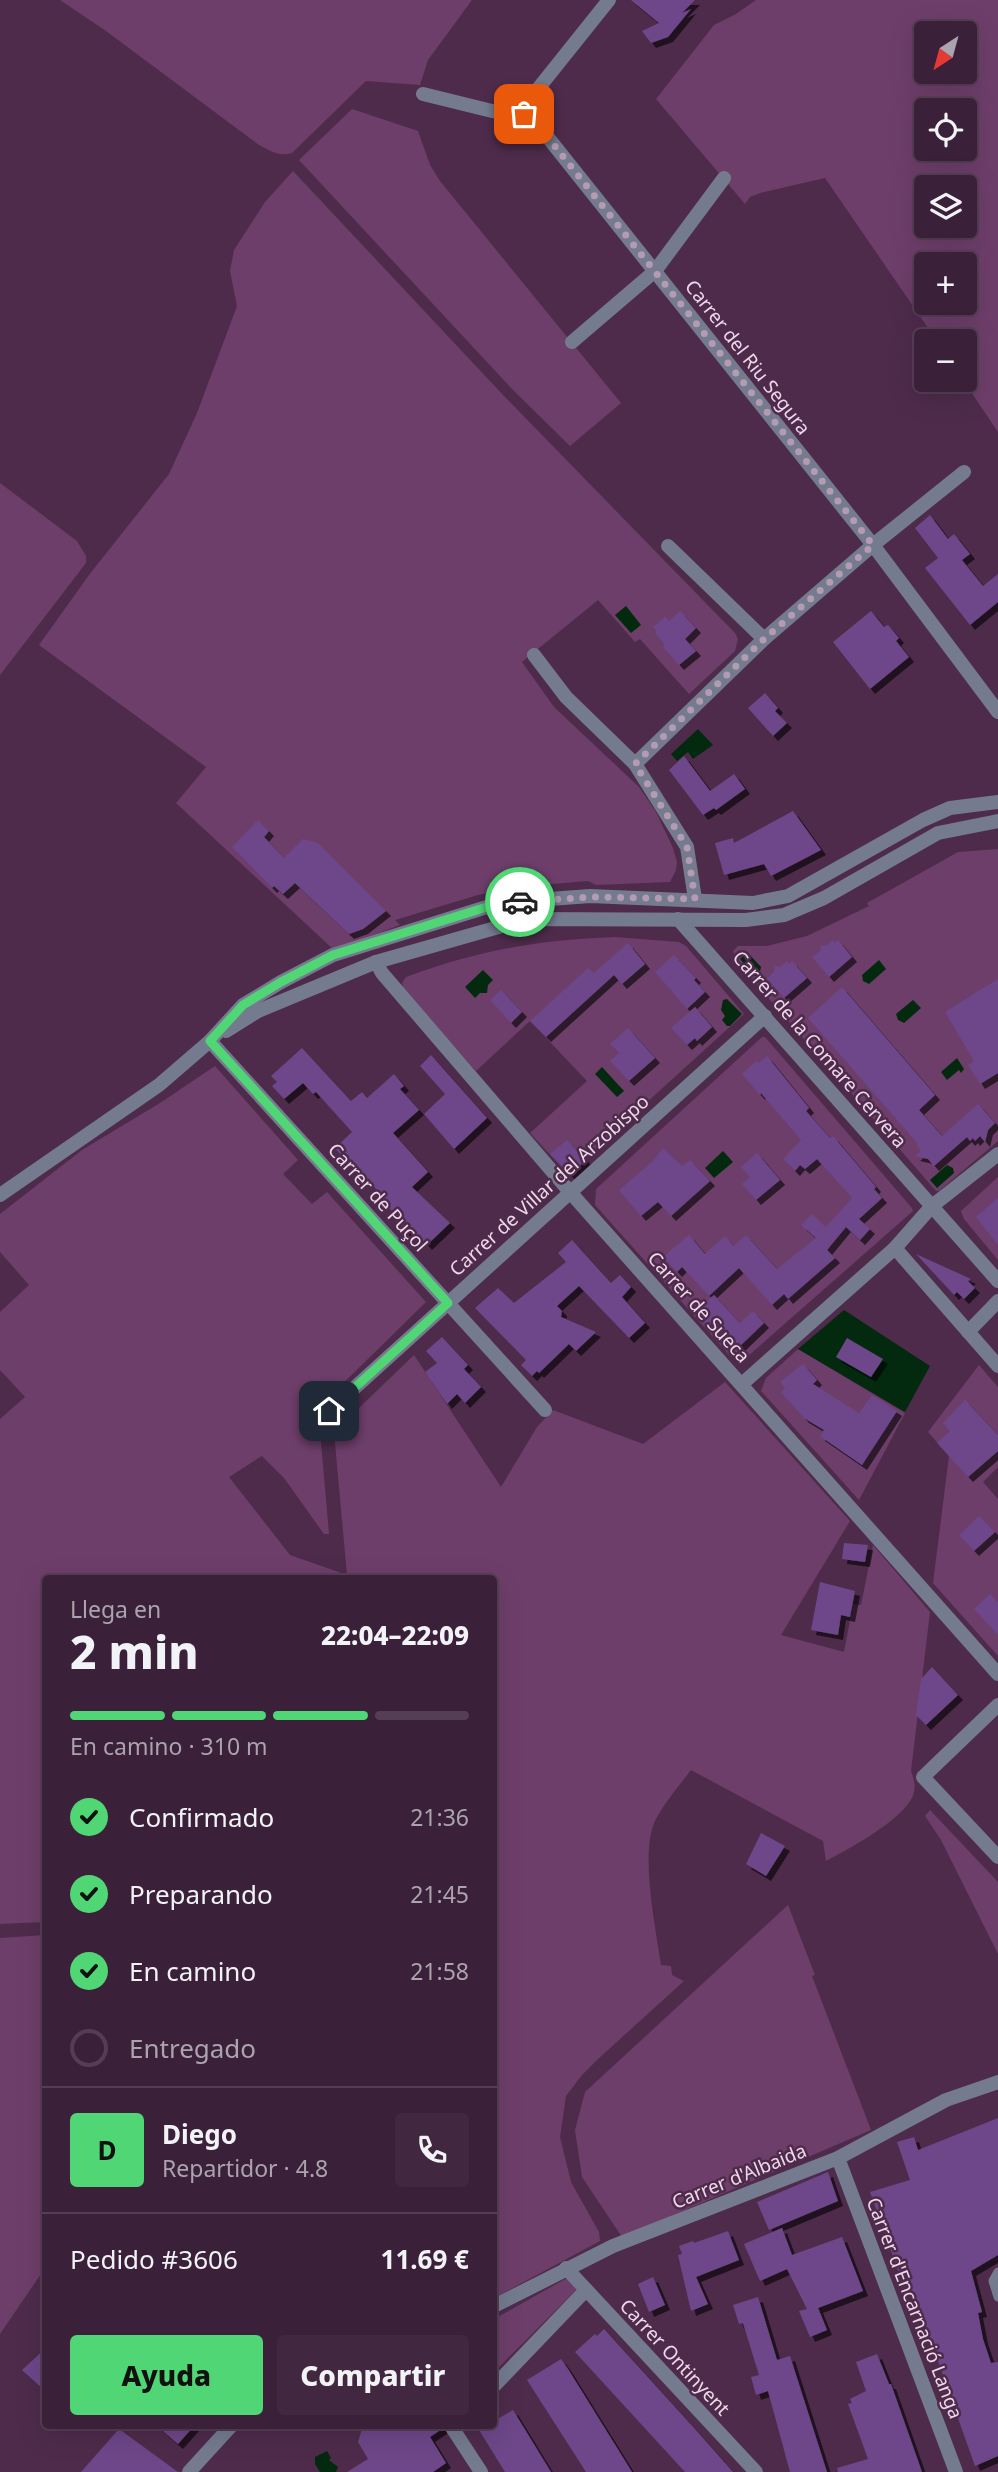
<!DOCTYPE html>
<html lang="es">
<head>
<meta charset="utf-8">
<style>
	body { margin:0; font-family:"Noto Sans",sans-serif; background:#412840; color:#f1f3f6; height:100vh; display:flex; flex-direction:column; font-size:26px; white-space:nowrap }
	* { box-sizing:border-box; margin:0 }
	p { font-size:23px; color:#aba3ae }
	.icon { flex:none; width:38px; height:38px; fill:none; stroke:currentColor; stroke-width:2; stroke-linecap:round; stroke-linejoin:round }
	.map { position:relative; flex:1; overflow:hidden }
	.sheet { position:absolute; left:42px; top:1575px; width:455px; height:854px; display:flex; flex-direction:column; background:#3a2038; border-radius:7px; box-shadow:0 7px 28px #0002,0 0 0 2px #543e53 }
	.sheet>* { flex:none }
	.needle { width:46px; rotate:216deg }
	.fabs { position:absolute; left:914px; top:21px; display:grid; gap:14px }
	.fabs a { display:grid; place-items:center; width:63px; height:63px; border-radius:7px; background:#3a2038; box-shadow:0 7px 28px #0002,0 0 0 2px #543e53; font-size:35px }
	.pin { position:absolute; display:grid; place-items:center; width:60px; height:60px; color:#fff; margin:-30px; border-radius:14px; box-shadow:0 4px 10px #0006 }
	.courier { position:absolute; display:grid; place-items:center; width:70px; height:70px; margin:-35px; border:5px solid #50d675; border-radius:50%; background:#fff; color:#222; box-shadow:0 2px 9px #0007 }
	.head em { font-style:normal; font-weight:800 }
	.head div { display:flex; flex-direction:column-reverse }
	.head { display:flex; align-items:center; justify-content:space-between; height:119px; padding:0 28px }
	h1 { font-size:46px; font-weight:800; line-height:52px }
	.bar { display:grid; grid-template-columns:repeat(4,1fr); gap:10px 7px; align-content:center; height:84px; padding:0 28px }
	.bar i { height:9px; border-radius:5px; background:#543e53 }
	.bar .selected { background:#50d675 }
	.bar p { grid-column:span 4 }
	.line { display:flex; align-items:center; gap:18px; padding:0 28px; border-top:2px solid #543e53 }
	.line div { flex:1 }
	.round { display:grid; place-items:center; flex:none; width:74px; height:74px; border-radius:7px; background:#412840 }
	ol { padding:0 28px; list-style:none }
	li { display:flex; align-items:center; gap:21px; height:77px }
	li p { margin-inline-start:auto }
	li .icon { padding:7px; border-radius:50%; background:#50d675; color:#111; stroke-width:4 }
	li:last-child { color:#aba3ae }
	li i { width:38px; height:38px; border:4px solid #543e53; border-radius:50% }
	.action { display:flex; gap:14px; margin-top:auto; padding:14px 28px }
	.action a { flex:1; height:80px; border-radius:7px; background:#50d675; color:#111; font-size:28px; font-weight:800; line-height:80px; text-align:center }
	.action a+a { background:#412840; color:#f1f3f6 }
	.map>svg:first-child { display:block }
	.green { fill:#6d3e6a; fill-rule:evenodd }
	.water { fill:#032a0e }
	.building { fill:#6d4789; filter:url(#shadow) }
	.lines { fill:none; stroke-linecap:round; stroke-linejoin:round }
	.lane { stroke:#747b8f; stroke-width:9 }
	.street { stroke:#747b8f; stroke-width:14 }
	.done { stroke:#b59bb2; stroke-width:7; stroke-dasharray:0 12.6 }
	.route { stroke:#50d675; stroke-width:9 }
	.labels { text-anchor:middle; stroke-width:5; stroke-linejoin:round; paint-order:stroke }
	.street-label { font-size:19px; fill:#edd7ea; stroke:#4e2b4b }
</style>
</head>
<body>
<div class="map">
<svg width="998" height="2472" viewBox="0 0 998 2472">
	<defs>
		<filter id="shadow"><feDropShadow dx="5" dy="5" stdDeviation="0" flood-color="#0009"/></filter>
	</defs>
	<rect width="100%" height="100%" fill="#4e2b4b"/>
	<g class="green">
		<path d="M60,0H472L428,60L420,85L366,81L292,153C279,157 271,151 259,145L106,31Z"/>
		<path d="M756,0H998V432L963,380L964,341H937L825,178L760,193L750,197L745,204L656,99L714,25L736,14ZM926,33H964V72H926ZM926,110H964V149H926ZM926,187H964V226H926ZM926,264H964V303H926Z"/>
		<polygon points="352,109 418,131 430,165 440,181 621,403 570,446 512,389 299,160"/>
		<polygon points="293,171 504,396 735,633 738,639 735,651 689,694 640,639 635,642 598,600 522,662 554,707 639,787 656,812 673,848 677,862 676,870 670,882 596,885 588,881 527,886 478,895 395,920 400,925 334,950 176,803 206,767 39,645 89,575 169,474 197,413 237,306 230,271 234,250 265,202"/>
		<polygon points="0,483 77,541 86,556 86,563 0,675"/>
		<polygon points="998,849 998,1141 939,1191 936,1191 738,963 733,951 738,946 767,946 807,936 869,906 867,903 958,852"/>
		<path d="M615,937L679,942L686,946L744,1014L568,1174L530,1133L587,1081L530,1021L476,1071L403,989L402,983L406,977C480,950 537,940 615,937Z"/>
		<polygon points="762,1037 765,1037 912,1208 913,1211 747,1357 731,1357 595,1205 596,1189"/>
		<path d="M215,1066L298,1160L283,1174L312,1204L327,1192L426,1302L318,1408L329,1534H324L284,1478L262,1456L229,1477L290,1555L347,1575L334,1432L414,1355L501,1487L537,1427L553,1410L643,1444L725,1382L850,1521L781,1635L844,1652L853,1604L861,1605L873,1545L930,1612L911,1771C913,1777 916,1785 914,1792C909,1817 847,1850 826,1861L823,1841L691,1770C679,1786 665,1802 656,1819C639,1850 656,1929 661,1965L671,1966L672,1975L684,1981L598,2059L582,2075L566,2096L560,2137L571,2182L599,2232L600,2241L494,2298V1578H46L45,1922L0,1924V1419L25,1397L0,1370V1312L29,1285L0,1252V1214L82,1150L160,1103Z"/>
		<polygon points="998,1177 998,1260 964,1219 961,1211"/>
		<polygon points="798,1349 905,1413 859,1500 761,1391 766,1378"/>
		<polygon points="979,1365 998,1387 998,1467 983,1482 998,1499 998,1656 933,1583 949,1456 928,1432"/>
		<polygon points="930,1810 998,1882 998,1954 941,1840 925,1816"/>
		<polygon points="788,1905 815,1975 812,1976 871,2130 622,2237 582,2177 575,2130 585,2092"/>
		<polygon points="45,1935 45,2268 0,2334 0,1938"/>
		<polygon points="569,2277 577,2289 494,2372 494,2319"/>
	</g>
	<g class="water">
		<polygon points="626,606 641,625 631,633 615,615"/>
		<polygon points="698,729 713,745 693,759 688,752 677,761 671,754"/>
		<polygon points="747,952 761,967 759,976 754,976 740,959"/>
		<polygon points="879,960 886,969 869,984 863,981 862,975"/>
		<polygon points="483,970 493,980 488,985 487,993 480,993 475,998 465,987"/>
		<polygon points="727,999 742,1014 730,1026 727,1026 722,1020 725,1016 721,1010 723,1000"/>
		<polygon points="913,1000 921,1008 904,1023 898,1020 896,1014"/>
		<polygon points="957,1058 964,1069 961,1073 959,1070 947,1080 941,1072"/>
		<polygon points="602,1067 624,1091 617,1097 595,1074"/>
		<polygon points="723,1151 733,1162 714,1178 705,1168"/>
		<polygon points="947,1165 953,1168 954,1173 937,1188 930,1180"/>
		<polygon points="844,1310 930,1366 905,1412 798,1349"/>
		<polygon points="327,2451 331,2458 329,2460 338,2467 336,2472 320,2472 315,2464 315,2457"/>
	</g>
	<g class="building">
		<polygon points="631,0 695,0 682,13 691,9 668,37 651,43 642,31 659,23"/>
		<polygon points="930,515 948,539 954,534 970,554 962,560 983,586 998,574 998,602 970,625 925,568 938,558 915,528"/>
		<polygon points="680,611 696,628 685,639 696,651 679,665 663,647 665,645 655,633 657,632 653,627 665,617 669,621"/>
		<polygon points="871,611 884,627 888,625 899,638 896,641 909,657 870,689 833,642"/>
		<polygon points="765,693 778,708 775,711 787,723 773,736 748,708"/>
		<polygon points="684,756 710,791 734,774 745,789 716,810 714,808 703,815 669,770"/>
		<polygon points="793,811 821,850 771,876 764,864 724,875 715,843 733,838 734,843"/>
		<polygon points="258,820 269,831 264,837 284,858 303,839 318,843 386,911 363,929 349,934 295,883 283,894 274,886 272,888 232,847"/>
		<polygon points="833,940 835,943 838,940 852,957 829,977 812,957 820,951 821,945 826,946"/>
		<polygon points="628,943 645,964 622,984 614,975 546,1037 530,1021 588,968 594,973"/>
		<polygon points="674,955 696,978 694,980 705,992 687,1009 655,972"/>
		<polygon points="787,961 789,964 792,961 807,978 784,998 767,978 774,972 775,966 780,967"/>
		<polygon points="998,979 998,1073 980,1084 968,1065 974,1061 945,1012"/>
		<polygon points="842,987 935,1095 919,1110 942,1136 978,1104 995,1123 988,1130 985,1142 980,1136 975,1141 973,1138 970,1141 967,1137 934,1166 928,1159 915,1156 921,1151 917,1146 918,1144 808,1018"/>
		<polygon points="501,990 522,1012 511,1023 490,1000"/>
		<polygon points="695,1007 712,1027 697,1041 695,1038 687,1045 671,1028"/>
		<polygon points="628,1028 655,1058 629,1081 610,1061 619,1053 610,1044"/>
		<polygon points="302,1048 351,1101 362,1092 367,1098 394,1074 404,1086 400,1089 419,1110 393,1133 428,1172 412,1187 450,1223 427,1245 411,1227 406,1232 390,1215 393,1212 375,1193 378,1191 348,1159 346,1161 335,1148 352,1132 316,1092 313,1094 303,1083 284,1099 272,1086 277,1082 271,1076"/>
		<polygon points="431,1055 487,1118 454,1149 424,1114 445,1094 420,1066"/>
		<polygon points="767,1056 809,1108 806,1111 830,1138 833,1136 876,1187 874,1189 882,1198 859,1219 870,1229 860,1240 846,1227 827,1250 835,1258 788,1299 784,1294 772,1305 739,1268 709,1296 682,1267 677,1272 663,1257 689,1235 705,1254 725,1236 734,1246 746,1235 777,1269 816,1238 801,1225 812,1214 826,1227 852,1198 817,1159 805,1169 800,1165 795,1171 783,1159 801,1140 761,1093 760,1095 742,1074 756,1061 759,1063"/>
		<polygon points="567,1140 586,1160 570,1175 550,1154"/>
		<polygon points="663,1148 682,1166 690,1160 710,1181 671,1216 658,1202 641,1216 619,1190 652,1162"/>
		<polygon points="757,1153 780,1180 756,1200 742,1184 750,1177 741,1167"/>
		<polygon points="998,1198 998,1245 976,1217"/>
		<polygon points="572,1240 611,1283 620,1275 631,1287 622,1297 645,1323 629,1338 579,1286 557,1306 562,1311 561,1317 596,1332 576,1351 569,1344 539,1373 537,1371 532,1376 521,1365 526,1360 475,1308 498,1288 514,1303 566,1262 558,1253"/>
		<polygon points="916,1254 971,1279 968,1281 975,1288 964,1299 957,1292 954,1295"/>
		<polygon points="714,1295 740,1323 753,1311 764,1323 738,1348 713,1323 709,1326 695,1311"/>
		<polygon points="442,1337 468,1365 464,1369 481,1387 465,1403 457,1394 447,1404 425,1372 437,1363 426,1351"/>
		<polygon points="847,1338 883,1359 871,1377 836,1357"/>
		<polygon points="803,1364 817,1380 813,1384 859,1413 872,1395 897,1411 862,1465 820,1436 824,1430 804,1418 781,1392 785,1388 780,1382"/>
		<polygon points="965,1400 998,1435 998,1451 968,1477 937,1443 950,1431 943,1423"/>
		<polygon points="979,1516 995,1532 974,1551 959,1535"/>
		<polygon points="844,1543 868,1545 865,1562 842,1559"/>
		<polygon points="820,1582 855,1591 850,1617 841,1615 838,1635 811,1630"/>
		<polygon points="990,1594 998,1602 998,1635 974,1609"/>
		<polygon points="932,1667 958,1695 926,1725 916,1715 921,1679"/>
		<polygon points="761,1833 785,1846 766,1876 746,1864"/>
		<polygon points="998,2118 998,2255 971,2271 982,2312 978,2313 983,2339 991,2363 998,2362 998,2456 975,2466 954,2407 948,2409 937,2378 943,2375 928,2333 926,2334 909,2285 904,2287 870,2192 910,2180 897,2142 914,2137 918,2150"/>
		<polygon points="828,2172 838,2201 769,2230 757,2202"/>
		<polygon points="782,2228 792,2255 842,2237 863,2291 818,2308 827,2330 810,2337 799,2311 807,2309 787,2269 760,2281 744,2244"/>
		<polygon points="728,2231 739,2260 696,2277 708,2304 691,2311 678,2255 682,2254 679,2246 693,2241 694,2243"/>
		<polygon points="653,2277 665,2305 649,2312 638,2284"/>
		<polygon points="758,2297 777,2360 790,2356 827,2472 790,2472 768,2391 756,2395 751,2377 759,2375 743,2323 739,2324 733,2305"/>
		<polygon points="604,2329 695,2429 733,2472 685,2472 575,2352 595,2334 597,2336"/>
		<polygon points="46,2348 46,2392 22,2370"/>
		<polygon points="877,2354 889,2384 891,2384 922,2472 838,2472 837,2468 868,2459 848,2404 852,2403 850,2399 866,2391 856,2362"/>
		<polygon points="561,2359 568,2369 632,2472 586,2472 527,2380"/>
		<polygon points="513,2410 551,2472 505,2472 479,2430 487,2426 494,2426 494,2421"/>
		<polygon points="157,2426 194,2426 178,2444"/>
		<polygon points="363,2426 442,2426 442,2429 430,2437 446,2463 433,2472 347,2472 368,2459 358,2442"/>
		<polygon points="119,2429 178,2472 81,2472"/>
	</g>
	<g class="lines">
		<polyline class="lane" points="998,2272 993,2281 998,2297"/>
		<g class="street">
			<polyline points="423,94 492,111 524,114 538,125 873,545 998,712"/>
			<polyline points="524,114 537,90 609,0"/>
			<polyline points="572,342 655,271 724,178"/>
			<polyline points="668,546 764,639"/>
			<polyline points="534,655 566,697 635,764 687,847 695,899"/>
			<polyline points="635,764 764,639 873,545 964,472"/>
			<polyline points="678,919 998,1281"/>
			<polyline points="376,962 382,973 570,1192 998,1674"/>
			<polyline points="226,1031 258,1011 376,962 527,919 746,920 784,915 824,898 938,833 998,821"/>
			<polyline points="210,1041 545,1410"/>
			<polyline points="0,1195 159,1085 210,1041 243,1005 281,982 333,955 490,906 523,901 590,896 753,903 788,896 923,820 950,808 998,802"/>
			<polyline points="895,1248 998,1366"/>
			<polyline points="968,1332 998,1301"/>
			<polyline points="742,1384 895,1248 932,1206 998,1154"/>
			<polyline points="329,1411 765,1016"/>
			<polyline points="998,1705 923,1777 998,1857"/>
			<polyline points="838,2158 956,2472"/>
			<polyline points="566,2268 756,2472"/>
			<polyline points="494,2306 613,2246 838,2158 946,2100 998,2082"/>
			<polyline points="494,2386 586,2290"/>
			<polyline points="451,2426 481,2472"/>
			<polyline points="189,2472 231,2426"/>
		</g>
	</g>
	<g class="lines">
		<polyline class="done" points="520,902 590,897 695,899 687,847 635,764 764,639 873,545 538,125 524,114"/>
		<polyline class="route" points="329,1411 448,1303 210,1041 243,1005 281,982 333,955 490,906 520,902"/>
	</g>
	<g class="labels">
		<g class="street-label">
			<text transform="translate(748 357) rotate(52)" y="7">Carrer del Riu Segura</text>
			<text transform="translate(820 1049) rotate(49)" y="7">Carrer de la Comare Cervera</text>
			<text transform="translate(549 1185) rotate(-42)" y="7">Carrer de Villar del Arzobispo</text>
			<text transform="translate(378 1197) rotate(48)" y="7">Carrer de Puçol</text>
			<text transform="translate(699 1307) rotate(48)" y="7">Carrer de Sueca</text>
			<text transform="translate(739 2176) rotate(-22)" y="7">Carrer d'Albaida</text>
			<text transform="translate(915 2308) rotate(69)" y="7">Carrer d'Encarnació Langa</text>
			<text transform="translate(675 2357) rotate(47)" y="7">Carrer Ontinyent</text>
		</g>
	</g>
</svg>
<div class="fabs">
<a><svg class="needle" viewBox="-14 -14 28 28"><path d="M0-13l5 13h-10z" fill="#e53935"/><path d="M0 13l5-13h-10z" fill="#aba3ae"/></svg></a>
<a><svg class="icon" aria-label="locate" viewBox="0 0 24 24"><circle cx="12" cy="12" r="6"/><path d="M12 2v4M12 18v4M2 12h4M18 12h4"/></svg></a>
<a><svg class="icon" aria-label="layers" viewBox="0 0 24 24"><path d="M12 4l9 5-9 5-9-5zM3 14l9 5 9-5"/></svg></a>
<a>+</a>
<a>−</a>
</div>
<div class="pin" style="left:524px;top:114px;background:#ea580c"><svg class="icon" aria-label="bag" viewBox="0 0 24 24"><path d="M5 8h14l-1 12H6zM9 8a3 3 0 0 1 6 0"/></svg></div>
<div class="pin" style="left:329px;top:1411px;background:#1f2937"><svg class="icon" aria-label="home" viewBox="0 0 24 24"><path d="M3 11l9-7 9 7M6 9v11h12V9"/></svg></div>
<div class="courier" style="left:520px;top:902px"><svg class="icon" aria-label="car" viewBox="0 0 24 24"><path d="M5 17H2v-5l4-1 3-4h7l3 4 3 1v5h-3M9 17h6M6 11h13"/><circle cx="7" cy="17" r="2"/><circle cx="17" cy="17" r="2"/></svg></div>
<section class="sheet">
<div class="head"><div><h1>2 min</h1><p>Llega en</p></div><em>22:04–22:09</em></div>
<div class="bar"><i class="selected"></i><i class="selected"></i><i class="selected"></i><i></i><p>En camino · 310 m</p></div>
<ol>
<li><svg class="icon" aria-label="check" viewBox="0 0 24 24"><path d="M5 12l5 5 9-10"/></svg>Confirmado<p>21:36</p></li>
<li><svg class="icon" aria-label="check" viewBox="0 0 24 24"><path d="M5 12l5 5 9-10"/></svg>Preparando<p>21:45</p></li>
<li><svg class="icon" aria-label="check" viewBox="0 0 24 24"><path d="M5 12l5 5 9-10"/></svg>En camino<p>21:58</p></li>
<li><i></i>Entregado</li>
</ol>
<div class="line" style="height:126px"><b class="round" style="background:#50d675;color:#111">D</b><div><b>Diego</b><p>Repartidor · 4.8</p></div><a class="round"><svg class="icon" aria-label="phone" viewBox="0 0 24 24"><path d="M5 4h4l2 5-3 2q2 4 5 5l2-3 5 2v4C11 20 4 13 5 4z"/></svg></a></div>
<div class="line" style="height:91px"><div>Pedido #3606</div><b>11.69 €</b></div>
<div class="action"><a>Ayuda</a><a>Compartir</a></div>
</section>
</div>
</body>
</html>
